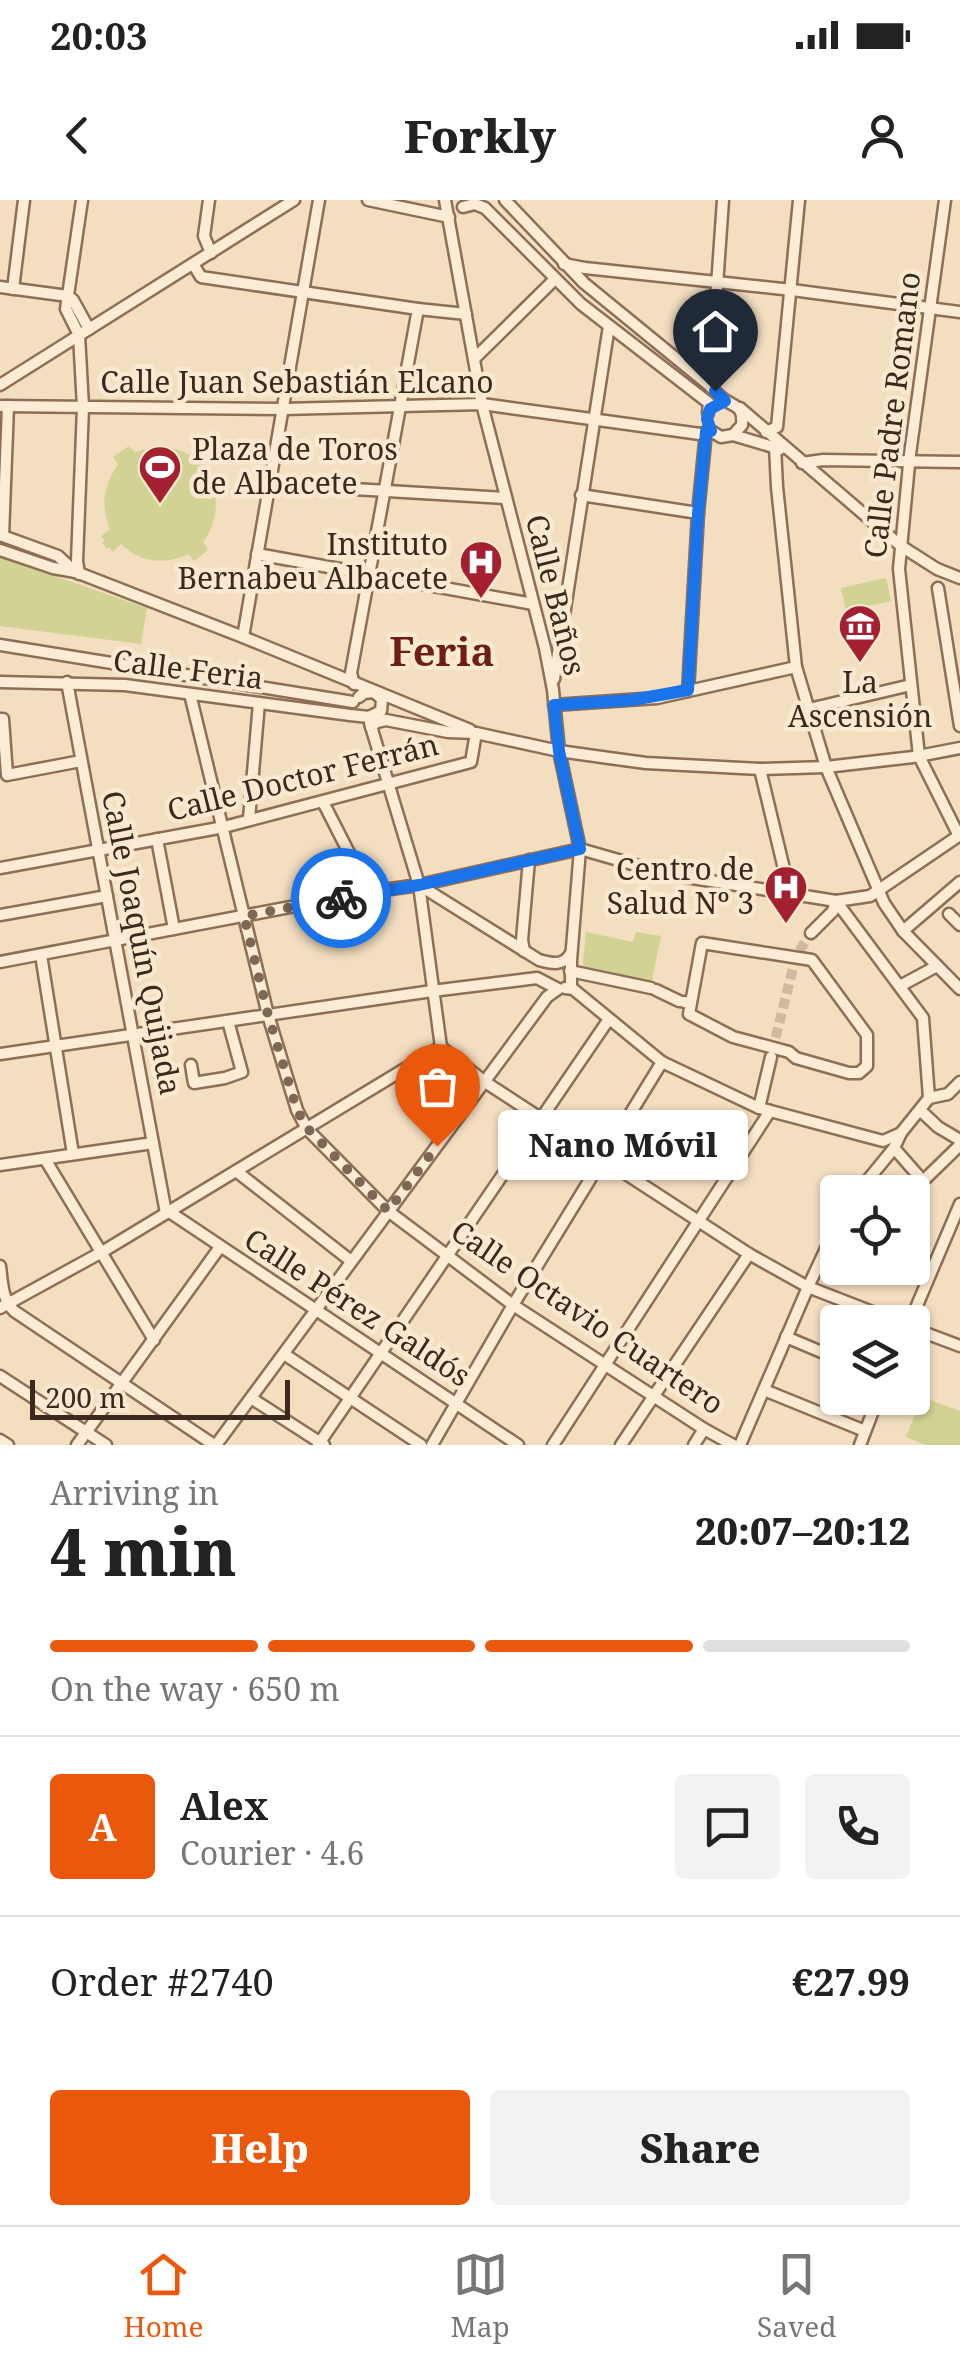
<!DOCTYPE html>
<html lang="en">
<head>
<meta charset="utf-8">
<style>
	body { margin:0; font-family:"Noto Serif",serif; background:#f2f2f2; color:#222; height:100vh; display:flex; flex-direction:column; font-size:38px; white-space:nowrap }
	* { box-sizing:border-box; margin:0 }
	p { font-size:32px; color:#767676 }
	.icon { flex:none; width:55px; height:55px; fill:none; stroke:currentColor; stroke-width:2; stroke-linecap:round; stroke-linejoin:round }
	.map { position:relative; height:1245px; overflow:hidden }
	.panel { display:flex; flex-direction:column; background:#fff; flex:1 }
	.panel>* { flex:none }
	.controls { position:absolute; left:820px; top:975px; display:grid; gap:20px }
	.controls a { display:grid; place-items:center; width:110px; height:110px; border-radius:10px; background:#fff; box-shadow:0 2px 8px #0004; font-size:50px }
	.scale { position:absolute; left:30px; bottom:25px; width:260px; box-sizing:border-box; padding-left:10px; border:5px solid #3c281c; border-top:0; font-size:28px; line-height:35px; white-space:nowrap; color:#3c281c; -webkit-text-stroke:8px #f9e9d1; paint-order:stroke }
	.pin { position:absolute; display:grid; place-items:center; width:85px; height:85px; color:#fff; margin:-102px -42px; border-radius:50% 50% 50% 0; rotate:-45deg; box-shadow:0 0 10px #0007 }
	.pin .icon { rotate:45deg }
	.courier { position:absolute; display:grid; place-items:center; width:100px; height:100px; margin:-50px; border:8px solid #1a73e8; border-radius:50%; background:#fff; color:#222; box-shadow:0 2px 12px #0007 }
	.bubble { position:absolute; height:70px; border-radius:10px; background:#fff; box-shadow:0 2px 8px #0004; font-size:32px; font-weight:800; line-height:70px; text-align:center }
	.headline em { font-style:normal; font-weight:800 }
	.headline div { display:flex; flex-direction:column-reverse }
	.headline { display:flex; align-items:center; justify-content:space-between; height:170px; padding:0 50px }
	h1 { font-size:65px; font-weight:800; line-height:75px }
	.bar { display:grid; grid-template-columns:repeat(4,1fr); gap:15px 10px; align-content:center; height:120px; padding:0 50px }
	.bar i { height:12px; border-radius:8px; background:#e0e0e0 }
	.bar .selected { background:#ea580c }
	.bar p { grid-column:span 4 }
	.line { display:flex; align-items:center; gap:25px; padding:0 50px; border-top:2px solid #e0e0e0 }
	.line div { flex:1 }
	.round { display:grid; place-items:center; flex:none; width:105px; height:105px; border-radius:10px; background:#f2f2f2 }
	.cta { display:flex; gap:20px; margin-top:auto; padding:20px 50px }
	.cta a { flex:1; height:115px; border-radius:10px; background:#ea580c; color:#fff; font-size:40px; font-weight:800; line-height:115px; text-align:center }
	.cta a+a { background:#f2f2f2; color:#222 }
	.status { display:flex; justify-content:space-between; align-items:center; height:70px; padding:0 50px; background:#fff; direction:ltr }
	.status svg { height:28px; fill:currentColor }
	header { display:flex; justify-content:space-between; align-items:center; height:130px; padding:0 50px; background:#fff; font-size:45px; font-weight:800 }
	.tab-bar { display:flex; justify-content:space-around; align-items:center; height:140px; border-top:2px solid #e0e0e0; background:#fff; font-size:28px; color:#767676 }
	.tab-bar a { display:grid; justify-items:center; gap:5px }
	.tab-bar .selected { color:#ea580c }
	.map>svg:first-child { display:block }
	.green { fill:#d1d293 }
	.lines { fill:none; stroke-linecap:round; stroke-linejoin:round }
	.minor-tunnel { stroke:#ceba9f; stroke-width:10; stroke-dasharray:10 5; stroke-linecap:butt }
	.minor-casing { stroke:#8e6e56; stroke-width:15 }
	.minor { stroke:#fcecd5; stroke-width:10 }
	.done { stroke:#7c6855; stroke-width:10; stroke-dasharray:0 18 }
	.route { stroke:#1a73e8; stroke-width:12 }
	.labels { text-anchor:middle; stroke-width:9; stroke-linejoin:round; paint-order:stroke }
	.street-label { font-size:30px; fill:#3c281c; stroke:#f9e9d1 }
	.poi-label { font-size:30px; fill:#3c281c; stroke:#f9e9d1; text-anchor:end }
	.district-label { font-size:40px; font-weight:bold; fill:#6d1f17; stroke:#f9e9d1 }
</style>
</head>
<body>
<div class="status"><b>20:03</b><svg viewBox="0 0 49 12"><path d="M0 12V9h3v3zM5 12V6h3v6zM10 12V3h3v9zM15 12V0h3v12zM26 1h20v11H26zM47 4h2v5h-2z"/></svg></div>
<header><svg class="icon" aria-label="back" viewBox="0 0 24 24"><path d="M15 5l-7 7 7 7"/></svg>Forkly<svg class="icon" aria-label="person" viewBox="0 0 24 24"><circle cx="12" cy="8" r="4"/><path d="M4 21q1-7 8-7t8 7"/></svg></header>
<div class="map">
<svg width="960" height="1245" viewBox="0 0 960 1245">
	<rect width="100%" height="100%" fill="#f3dec0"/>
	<g class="green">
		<path d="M129,246L135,252C148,249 162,245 175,249C218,260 227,310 203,342L208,350L194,361L189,354C166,365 140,363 121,344L113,352L109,347L107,349L102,343L105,341L101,336L110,329C100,304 104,286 118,264L113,257Z"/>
		<polygon points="0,357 147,408 141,444 0,426"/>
		<polygon points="886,378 891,401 846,411 841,388"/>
		<polygon points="586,732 633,742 636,732 661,736 651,785 582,772"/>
		<polygon points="922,1197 960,1211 960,1245 925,1245 906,1237"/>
	</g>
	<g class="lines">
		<polyline class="minor-tunnel" points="772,852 796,756 811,733"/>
		<g class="minor-casing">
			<g id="minor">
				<polyline points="209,0 204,36 211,53"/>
				<polyline points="368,0 449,17"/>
				<polyline points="445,0 482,204 545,448 553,490 559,551 580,649 571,760 571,788"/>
				<path d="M505,0L584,83L710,186C714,190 717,194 721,197C733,208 744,203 742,225L733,235L721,237L711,231"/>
				<polyline points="945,0 910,254 899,369 919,556 959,636"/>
				<polyline points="463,7 475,4 485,8 581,104 709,203 708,213"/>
				<polyline points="193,64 201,77 418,109 466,114"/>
				<polyline points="564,64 585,68 792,90 960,112"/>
				<polyline points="0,87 68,96 73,100 89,129"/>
				<polyline points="13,89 24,0"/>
				<polyline points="475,158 555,79"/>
				<polyline points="0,185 294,0"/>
				<polyline points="710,186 723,0"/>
				<polyline points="0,206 283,209 482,204 700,234 711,231"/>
				<polyline points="740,208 901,346 937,369 960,378"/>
				<polyline points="766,232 777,227 799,0"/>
				<polyline points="733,235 780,249"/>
				<polyline points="775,246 777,287 796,467 826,567 884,703 903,731 960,789"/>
				<polyline points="802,263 823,260 960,262"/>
				<polyline points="270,284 505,298"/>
				<polyline points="581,295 698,313"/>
				<polyline points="0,335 58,356 75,372"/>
				<polyline points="3,336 8,206"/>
				<polyline points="0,350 53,368 76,372 243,437 470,530"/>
				<polyline points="257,354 533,404"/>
				<polyline points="79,374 77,361 83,207 79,135 66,109 82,0"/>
				<polyline points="938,388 960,526"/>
				<polyline points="243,437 319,0"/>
				<polyline points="0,445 353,502"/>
				<polyline points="554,479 609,126"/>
				<polyline points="0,482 125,485 350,515 369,517 381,511 382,499 374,492 364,493 359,497"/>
				<polyline points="67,482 166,1013"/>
				<polyline points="354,484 351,473 418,109"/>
				<polyline points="688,491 698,313 706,232"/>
				<polyline points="190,494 268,815 297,910 307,929 388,1011 448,1056 513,1105 704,1229 733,1245"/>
				<polyline points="554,505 657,498 796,467"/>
				<polyline points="809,509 911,485"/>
				<polyline points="0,519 3,519 7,575 81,561"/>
				<polyline points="370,523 419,685 441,847"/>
				<polyline points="371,527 377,522 386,520 448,532 476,533 559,551 609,558 646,563 760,569 826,567 913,557 960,548"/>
				<polyline points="760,569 790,694"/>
				<polyline points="323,602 369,692"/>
				<polyline points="249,619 259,503"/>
				<polyline points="157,639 174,729"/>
				<polyline points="0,668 224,627 471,562 476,533"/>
				<path d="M419,685L539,760C553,764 564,766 571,753"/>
				<polyline points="836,701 923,818 929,898"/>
				<polyline points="949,714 960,725"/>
				<polyline points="0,715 107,696"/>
				<polyline points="903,731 960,682"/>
				<polyline points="811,733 833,711 836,701"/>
				<polyline points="524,751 522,740 529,660"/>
				<polyline points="41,755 73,954"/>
				<polyline points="0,762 369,692 419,685 580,649 667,674 836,701 870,696 960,635"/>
				<polyline points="570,771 651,788"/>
				<polyline points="900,786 937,766"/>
				<polyline points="565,788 573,789 662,862 759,908 883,941 901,933"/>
				<polyline points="656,790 679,801"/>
				<polyline points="684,802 691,803 689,814 733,837 789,852 796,858 849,873 859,873 867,866 867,835 812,760 702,743 691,803"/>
				<polyline points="441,847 485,882 749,1054 808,1087 898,1122"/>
				<polyline points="0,854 432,791 537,778 558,789"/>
				<polyline points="191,865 194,883 225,878 242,872 228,821"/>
				<polyline points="759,908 771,857"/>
				<polyline points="921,911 938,927 960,940"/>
				<polyline points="894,948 923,981 960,945"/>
				<polyline points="45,959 154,1140"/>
				<polyline points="0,965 153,943"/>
				<polyline points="236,971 351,1061"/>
				<polyline points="858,992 894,948 901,933 929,898 948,894 960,882"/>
				<polyline points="168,1011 518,1245"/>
				<path d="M0,1066C2,1082 2,1099 14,1111L214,1245"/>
				<polyline points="0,1108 102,1052 441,847"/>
				<polyline points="910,1122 960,1004"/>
				<polyline points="912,1128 960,1146"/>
				<polyline points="786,1137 838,1159"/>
				<polyline points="284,1154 421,1245"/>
				<polyline points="0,1176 106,1245"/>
				<polyline points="764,1190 865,1231"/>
				<polyline points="251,1198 324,1245"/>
				<polyline points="0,1240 8,1245"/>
				<polyline points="77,1245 220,1047"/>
				<polyline points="216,1245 547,797 558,789"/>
				<polyline points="318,1245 609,819"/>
				<polyline points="432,1245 513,1105 662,862"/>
				<polyline points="553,1245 770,911"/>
				<polyline points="621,1245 749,1054"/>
				<polyline points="694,1245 704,1229"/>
				<polyline points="740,1245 808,1087 838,1023"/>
				<polyline points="860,1245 878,1198"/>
			</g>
		</g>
		<use href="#minor" class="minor"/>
	</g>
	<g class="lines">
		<polyline class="done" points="341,698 244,716 268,815 297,910 307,928 388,1011 437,946"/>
		<polyline class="route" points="341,698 419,685 580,649 559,551 554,505 632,500 688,490 698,314 706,232 711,231 707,219 710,209 725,201 715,191"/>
	</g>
	<defs>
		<g id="stadium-pin" transform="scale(2.25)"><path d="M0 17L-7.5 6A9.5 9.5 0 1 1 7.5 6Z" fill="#a41f2f" stroke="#f9e9d1"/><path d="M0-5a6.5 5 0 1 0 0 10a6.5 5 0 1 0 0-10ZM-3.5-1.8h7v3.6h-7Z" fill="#fff"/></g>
		<g id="hospital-pin" transform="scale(2.25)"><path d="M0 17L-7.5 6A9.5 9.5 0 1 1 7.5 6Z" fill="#a41f2f" stroke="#f9e9d1"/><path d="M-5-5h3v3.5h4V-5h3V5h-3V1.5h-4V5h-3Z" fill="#fff"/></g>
		<g id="museum-pin" transform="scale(2.25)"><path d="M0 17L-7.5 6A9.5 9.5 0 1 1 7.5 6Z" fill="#a41f2f" stroke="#f9e9d1"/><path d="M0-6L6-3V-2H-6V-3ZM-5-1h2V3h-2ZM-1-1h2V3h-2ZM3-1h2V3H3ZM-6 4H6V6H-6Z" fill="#fff"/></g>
	</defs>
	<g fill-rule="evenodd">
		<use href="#stadium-pin" x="160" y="267"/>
		<use href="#hospital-pin" x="481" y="362"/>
		<use href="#museum-pin" x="860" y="426"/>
		<use href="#hospital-pin" x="786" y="687"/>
	</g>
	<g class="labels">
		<g class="street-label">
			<text x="297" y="193">Calle Juan Sebastián Elcano</text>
			<text transform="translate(893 215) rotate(-83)" y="10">Calle Padre Romano</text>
			<text transform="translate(555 395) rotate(76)" y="10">Calle Baños</text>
			<text transform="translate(188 470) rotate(7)" y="10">Calle Feria</text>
			<text transform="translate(303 578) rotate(-14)" y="10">Calle Doctor Ferrán</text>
			<text transform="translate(141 743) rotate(79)" y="10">Calle Joaquín Quijada</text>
			<text transform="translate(357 1108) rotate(33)" y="10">Calle Pérez Galdós</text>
			<text transform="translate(587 1118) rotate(34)" y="10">Calle Octavio Cuartero</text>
		</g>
		<g class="poi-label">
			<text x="192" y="260" text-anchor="start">Plaza de Toros<tspan x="192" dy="34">de Albacete</tspan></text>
			<text x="448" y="355">Instituto<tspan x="448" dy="34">Bernabeu Albacete</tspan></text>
			<text x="860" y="493" text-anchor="middle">La<tspan x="860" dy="34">Ascensión</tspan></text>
			<text x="754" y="680">Centro de<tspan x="754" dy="34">Salud Nº 3</tspan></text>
		</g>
		<g class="district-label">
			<text x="442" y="466">Feria</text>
		</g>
	</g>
</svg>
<div class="controls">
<a><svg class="icon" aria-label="locate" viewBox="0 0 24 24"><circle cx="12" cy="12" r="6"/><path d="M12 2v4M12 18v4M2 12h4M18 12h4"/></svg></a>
<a><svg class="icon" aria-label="layers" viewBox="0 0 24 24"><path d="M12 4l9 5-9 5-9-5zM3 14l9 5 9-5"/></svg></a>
</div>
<div class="scale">200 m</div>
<div class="pin" style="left:437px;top:946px;background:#ea580c"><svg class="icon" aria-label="bag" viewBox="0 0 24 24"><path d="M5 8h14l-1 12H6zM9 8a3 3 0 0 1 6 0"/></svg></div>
<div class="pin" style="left:715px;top:191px;background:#1f2937"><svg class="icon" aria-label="home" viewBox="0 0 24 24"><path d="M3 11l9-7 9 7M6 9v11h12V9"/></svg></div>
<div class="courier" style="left:341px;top:698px"><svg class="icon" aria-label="bike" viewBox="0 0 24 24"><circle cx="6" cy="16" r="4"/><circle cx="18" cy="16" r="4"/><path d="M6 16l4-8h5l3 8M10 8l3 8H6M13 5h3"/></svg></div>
<div class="bubble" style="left:498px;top:910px;width:250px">Nano Móvil</div>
</div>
<section class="panel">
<div class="headline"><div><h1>4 min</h1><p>Arriving in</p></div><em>20:07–20:12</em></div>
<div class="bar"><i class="selected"></i><i class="selected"></i><i class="selected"></i><i></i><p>On the way · 650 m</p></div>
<div class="line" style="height:180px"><b class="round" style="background:#ea580c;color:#fff">A</b><div><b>Alex</b><p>Courier · 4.6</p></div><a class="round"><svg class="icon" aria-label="chat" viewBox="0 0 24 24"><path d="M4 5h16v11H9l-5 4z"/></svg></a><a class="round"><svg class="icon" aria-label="phone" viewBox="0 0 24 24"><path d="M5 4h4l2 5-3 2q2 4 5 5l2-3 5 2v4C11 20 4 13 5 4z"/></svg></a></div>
<div class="line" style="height:130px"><div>Order #2740</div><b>€27.99</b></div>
<div class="cta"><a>Help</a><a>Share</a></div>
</section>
<nav class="tab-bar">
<a class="selected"><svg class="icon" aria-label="home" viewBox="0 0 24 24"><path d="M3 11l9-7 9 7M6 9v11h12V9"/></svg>Home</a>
<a><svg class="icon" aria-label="map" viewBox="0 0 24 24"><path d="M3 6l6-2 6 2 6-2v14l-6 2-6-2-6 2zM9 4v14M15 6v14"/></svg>Map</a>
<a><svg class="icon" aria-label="saved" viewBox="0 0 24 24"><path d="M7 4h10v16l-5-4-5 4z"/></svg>Saved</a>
</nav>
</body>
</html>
